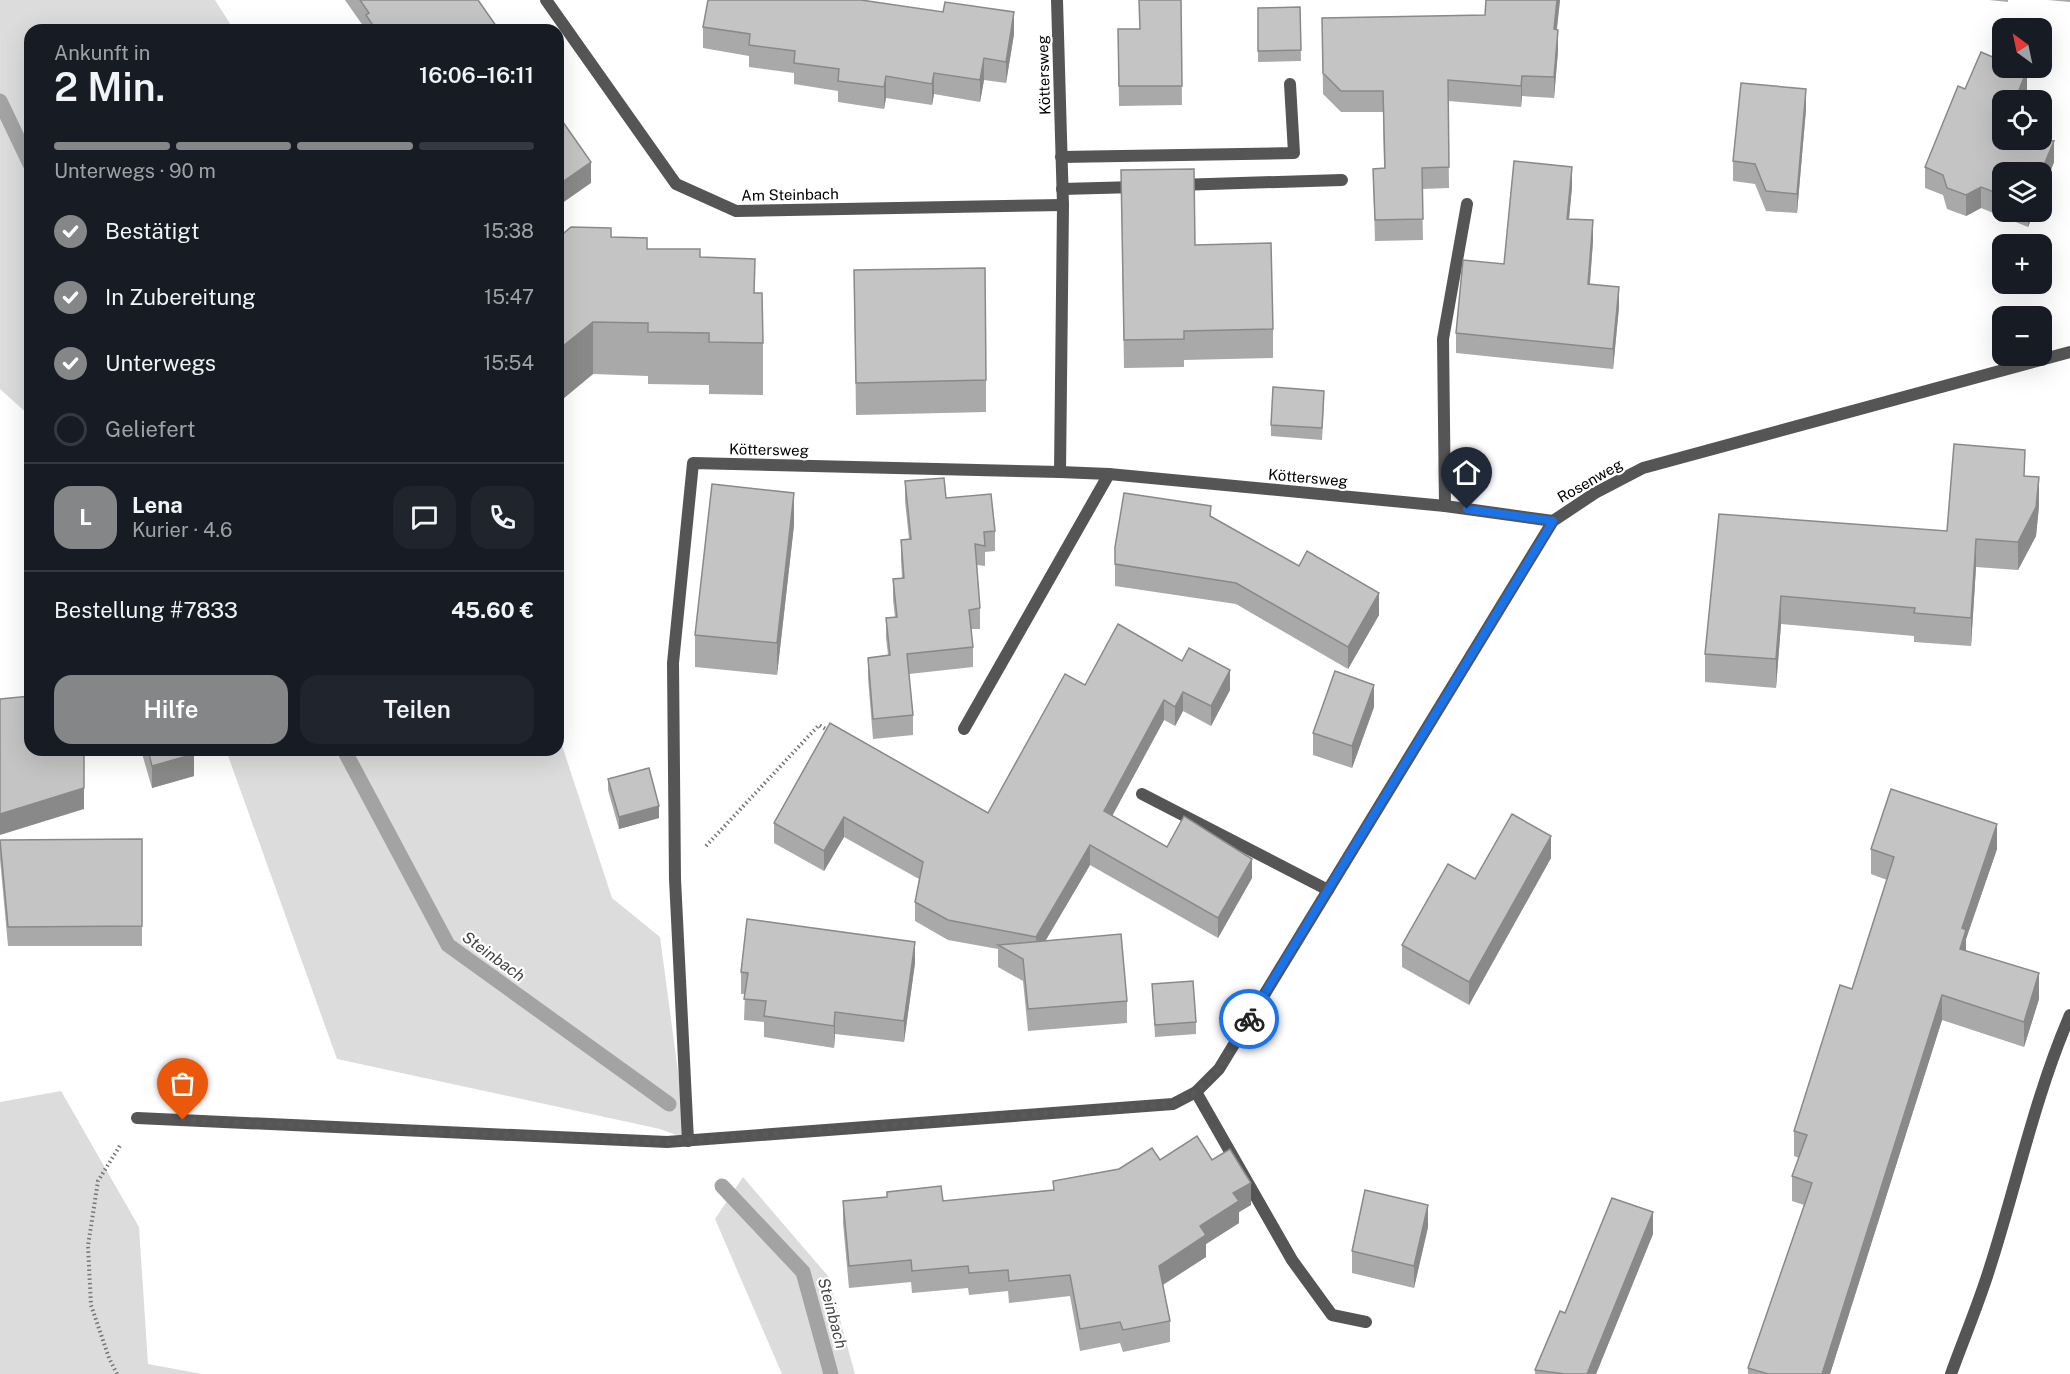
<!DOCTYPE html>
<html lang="de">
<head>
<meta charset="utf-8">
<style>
	body { margin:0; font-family:"Public Sans",sans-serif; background:#20242c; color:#f1f3f6; height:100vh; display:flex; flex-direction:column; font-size:22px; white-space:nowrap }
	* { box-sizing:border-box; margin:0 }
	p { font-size:20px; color:#9ea1a6 }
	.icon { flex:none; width:33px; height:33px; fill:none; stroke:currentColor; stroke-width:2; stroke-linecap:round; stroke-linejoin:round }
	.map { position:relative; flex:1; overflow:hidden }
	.panel { position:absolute; left:24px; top:24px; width:540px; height:732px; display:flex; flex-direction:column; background:#171b24; border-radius:18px; box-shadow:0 6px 24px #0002 }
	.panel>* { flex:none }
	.needle { width:39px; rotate:327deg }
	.buttons { position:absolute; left:1992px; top:18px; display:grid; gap:12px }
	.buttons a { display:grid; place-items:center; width:60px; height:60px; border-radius:12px; background:#171b24; box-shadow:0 6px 24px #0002; font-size:30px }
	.pin { position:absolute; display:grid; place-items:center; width:51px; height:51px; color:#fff; margin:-62px -26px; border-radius:50% 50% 50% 0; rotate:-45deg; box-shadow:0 0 6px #0007 }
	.pin .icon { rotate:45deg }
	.courier { position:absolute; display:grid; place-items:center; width:60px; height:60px; margin:-30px; border:4px solid #1a73e8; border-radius:50%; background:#fff; color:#222; box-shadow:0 2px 8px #0007 }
	.head em { font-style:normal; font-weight:600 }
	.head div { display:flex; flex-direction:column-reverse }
	.head { display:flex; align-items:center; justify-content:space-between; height:102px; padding:0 30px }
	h1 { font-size:39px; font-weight:600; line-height:45px }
	.bar { display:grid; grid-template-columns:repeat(4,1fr); gap:9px 6px; align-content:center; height:72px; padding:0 30px }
	.bar i { height:8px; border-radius:4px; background:#363941 }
	.bar .selected { background:#858687 }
	.bar p { grid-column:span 4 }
	.line { display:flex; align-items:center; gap:15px; padding:0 30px; border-top:2px solid #363941 }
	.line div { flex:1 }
	.round { display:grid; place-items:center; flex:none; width:63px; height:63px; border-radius:18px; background:#20242c }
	ol { padding:0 30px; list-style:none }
	li { display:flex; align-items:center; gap:18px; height:66px }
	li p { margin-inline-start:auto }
	li .icon { padding:6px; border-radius:50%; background:#858687; color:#fff; stroke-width:4 }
	li:last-child { color:#9ea1a6 }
	li i { width:33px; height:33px; border:3px solid #363941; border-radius:50% }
	.action { display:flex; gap:12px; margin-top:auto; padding:12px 30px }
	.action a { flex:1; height:69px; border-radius:18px; background:#858687; color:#fff; font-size:24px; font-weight:600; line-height:69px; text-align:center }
	.action a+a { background:#20242c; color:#f1f3f6 }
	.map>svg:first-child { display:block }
	.green { fill:#dcdcdc }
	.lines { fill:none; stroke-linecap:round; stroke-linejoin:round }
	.stream { stroke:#a3a3a3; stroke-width:15 }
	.path { stroke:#777; stroke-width:4; stroke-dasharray:1.5 3; stroke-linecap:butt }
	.service { stroke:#555; stroke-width:12 }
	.minor { stroke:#555; stroke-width:12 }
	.wall { fill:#a9a9a9 }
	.shaded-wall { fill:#898989 }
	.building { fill:#c4c4c4; stroke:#898989; stroke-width:1.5 }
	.done { stroke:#595959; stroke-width:6; stroke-dasharray:0 10.8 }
	.route { stroke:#1a73e8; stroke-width:8 }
	.labels { text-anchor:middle; stroke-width:4.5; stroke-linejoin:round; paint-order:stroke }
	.street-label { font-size:15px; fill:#000; stroke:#fff }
	.water-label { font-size:16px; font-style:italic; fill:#444; stroke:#fff }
</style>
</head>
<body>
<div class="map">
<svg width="2070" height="1374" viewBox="0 0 2070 1374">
	<rect width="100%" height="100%" fill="#fff"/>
	<g class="green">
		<polygon points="0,0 215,0 234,30 30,30 30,416 0,389"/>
		<polygon points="558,733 612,898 660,937 687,1139 660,1129 337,1059 226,750 558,750"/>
		<polygon points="61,1091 139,1227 148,1364 202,1374 0,1374 0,1102"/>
		<polygon points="743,1177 828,1276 855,1374 782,1374 715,1219"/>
	</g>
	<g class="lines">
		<g class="stream">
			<polyline points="0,101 30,164"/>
			<polyline points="344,750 448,945 669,1104"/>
			<polyline points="722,1186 803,1272 831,1374"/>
		</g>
		<g class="path">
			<polyline points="706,846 819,725 831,732"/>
			<polyline points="117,1374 109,1358 91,1305 88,1246 98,1181 121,1144"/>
		</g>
		<g class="service">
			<polyline points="1061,157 1294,153 1290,84"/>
			<polyline points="1177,185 1342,180"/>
			<polyline points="1062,189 1136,187"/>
			<polyline points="1445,506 1443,339 1467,204"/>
			<polyline points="964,729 1109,474"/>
			<polyline points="1142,794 1328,890"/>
			<polyline points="1196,1092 1292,1260 1332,1315 1366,1322"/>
			<polyline points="688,1141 675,879 673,663 693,463 1060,472"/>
			<path d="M1951,1374C1964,1338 1979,1303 1990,1267C2017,1183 2035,1096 2070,1015"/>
		</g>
		<g class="minor">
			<polyline points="546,0 676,184 736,211 1063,205"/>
			<polyline points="1057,0 1063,205 1060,472 1109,474 1445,506 1553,521"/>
			<polyline points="137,1118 667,1142 1173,1104 1196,1092 1219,1069 1553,521 1595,493 1643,468 2070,352"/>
		</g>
	</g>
	<g class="wall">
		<polygon points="345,0 478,0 499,30 366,30"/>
		<polygon points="1139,0 1181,0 1182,105 1119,106 1118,29 1140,29"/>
		<polygon points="1486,0 1560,0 1557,30 1558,51 1554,98 1522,96 1521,107 1448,101 1449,188 1422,189 1423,240 1375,241 1373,169 1384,168 1383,112 1341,112 1323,94 1322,18 1485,15"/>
		<polygon points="1989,0 2008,0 2008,2"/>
		<polygon points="2048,0 2070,0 2070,2"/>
		<polygon points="1300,7 1301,61 1258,62 1258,8"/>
		<polygon points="703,27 1014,34 1006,83 984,80 980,102 934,94 932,105 886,98 884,109 838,102 838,91 794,84 794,73 749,67 749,56 703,48"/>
		<polygon points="1965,89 2027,91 2023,100 2002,100 2050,140 2054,162 2042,193 2042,172 2002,172 2002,212 2034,212 2028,227 1981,208 1966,216 1947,209 1943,195 1925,188 1925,167"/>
		<polygon points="1806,109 1797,213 1766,211 1755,184 1733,181 1733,161"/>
		<polygon points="1121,170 1195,245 1273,329 1273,358 1184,360 1184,367 1124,368"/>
		<polygon points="1572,187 1569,219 1593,241 1590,284 1619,307 1613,369 1456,353 1456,333 1504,264"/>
		<polygon points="611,237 647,249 700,257 755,293 763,343 763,395 709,394 709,385 648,384 648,376 593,374 558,403 558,238"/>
		<polygon points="854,270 986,380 986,412 856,415"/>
		<polygon points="1324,402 1322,440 1271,436 1271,425"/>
		<polygon points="2025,476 2039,506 2036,536 2018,570 1976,567 1971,646 1914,642 1914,636 1781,624 1776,688 1705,682 1705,654 1719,514 1947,531"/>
		<polygon points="905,481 946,498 995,531 995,551 985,552 985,566 977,565 980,608 980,629 971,629 973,647 973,667 909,674 913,715 913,735 873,739 868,678 868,658 888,655 886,638 886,618 895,617 893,600 893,579 902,578 901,560 901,540 909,539 905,501"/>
		<polygon points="1211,516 1379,615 1348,669 1236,604 1115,586 1115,564"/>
		<polygon points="794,525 777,675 695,667 695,635"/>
		<polygon points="1085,685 1230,690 1211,726 1183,711 1175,726 1164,720 1112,816 1167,847 1252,878 1218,938 1090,865 1045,941 1127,1001 1127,1023 1028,1031 1023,981 998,967 998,949 948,940 915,921 915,902 919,879 844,837 824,871 774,843 774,823 830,723 988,813"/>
		<polygon points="1374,707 1352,768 1313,755 1313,733"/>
		<polygon points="141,750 193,750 194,776 152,788"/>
		<polygon points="608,779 659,818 619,829 608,790"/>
		<polygon points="142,839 142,946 8,946 0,859 0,840"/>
		<polygon points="1871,849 1997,849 1966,939 1966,951 2039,999 2024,1047 1942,1020 1830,1374 1748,1374 1748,1368 1804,1205 1792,1201 1792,1176 1799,1158 1794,1156 1794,1131 1852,989 1887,880 1871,874"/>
		<polygon points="1551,858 1469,1005 1402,967 1402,945 1475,879"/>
		<polygon points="915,963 904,1042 835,1034 834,1048 764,1037 764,1022 744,1020 745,994 741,994 741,972"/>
		<polygon points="1152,984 1196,1022 1196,1034 1155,1037"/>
		<polygon points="1160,1160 1212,1160 1251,1205 1239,1212 1239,1223 1206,1244 1206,1257 1163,1285 1170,1321 1170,1342 1123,1352 1120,1343 1080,1351 1070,1296 1009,1303 1008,1291 969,1295 968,1288 912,1293 911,1282 849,1288 843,1223 843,1201 887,1197 887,1192 943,1201 1053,1190 1053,1181 1119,1169"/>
		<polygon points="1428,1227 1414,1288 1352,1273 1352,1251"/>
		<polygon points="1653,1234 1596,1374 1535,1374 1535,1370 1565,1313"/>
	</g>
	<g class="shaded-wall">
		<polygon points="1557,0 1560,0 1554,50 1554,29"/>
		<polygon points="1014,12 1014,34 1006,83 1006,62"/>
		<polygon points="1558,30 1558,51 1554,98 1554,77"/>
		<polygon points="984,58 984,80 980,102 980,80"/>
		<polygon points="2027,70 2027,91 2023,100 2015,100"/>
		<polygon points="934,73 934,94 932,105 932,84"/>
		<polygon points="886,76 886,98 884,109 884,87"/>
		<polygon points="1522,76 1522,96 1521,107 1521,86"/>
		<polygon points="1806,89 1806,109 1797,213 1797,194"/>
		<polygon points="2050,122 2050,143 2043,140"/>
		<polygon points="2054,141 2054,162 2042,193 2041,172"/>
		<polygon points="591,162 591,183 558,206 558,185"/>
		<polygon points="1572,167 1572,187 1567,239 1567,219"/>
		<polygon points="1981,187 1981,208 1966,216 1966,195"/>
		<polygon points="2028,212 2034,212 2028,227"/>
		<polygon points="1593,220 1593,241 1588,304 1588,284"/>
		<polygon points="1619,287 1619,307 1613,369 1613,349"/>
		<polygon points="593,322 593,374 558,403 558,350"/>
		<polygon points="2039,477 2039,506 2036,536 2018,570 2018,542"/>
		<polygon points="794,493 794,525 777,675 777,643"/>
		<polygon points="1976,539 1976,567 1971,646 1971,618"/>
		<polygon points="1379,593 1379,615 1348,669 1348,647"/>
		<polygon points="1781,596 1781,624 1776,688 1776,659"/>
		<polygon points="1230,670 1230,690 1211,726 1211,706"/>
		<polygon points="1374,685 1374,707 1352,768 1352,746"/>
		<polygon points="1183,692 1183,711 1175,726 1175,707"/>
		<polygon points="1164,700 1164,720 1104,831 1104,811"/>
		<polygon points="84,750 84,809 0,835 0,814"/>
		<polygon points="194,754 194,776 152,788 152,766"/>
		<polygon points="659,806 659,818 619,829 619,817"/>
		<polygon points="844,817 844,837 824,871 824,851"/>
		<polygon points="1997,824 1997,849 1966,939 1966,955 1960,949 1962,928"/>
		<polygon points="1551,836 1551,858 1469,1005 1469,982"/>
		<polygon points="1090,845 1090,865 1036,957 1036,937"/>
		<polygon points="1252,859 1252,878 1218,938 1218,918"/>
		<polygon points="915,942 915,963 904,1042 904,1021"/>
		<polygon points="2039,973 2039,999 2024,1047 2024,1022"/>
		<polygon points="1942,995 1942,1020 1830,1374 1822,1374"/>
		<polygon points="835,1012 835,1034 834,1048 834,1026"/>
		<polygon points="1251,1183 1251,1205 1239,1212 1239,1223 1206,1244 1206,1257 1159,1287 1159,1266 1233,1193"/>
		<polygon points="1428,1205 1428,1227 1414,1288 1414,1266"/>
		<polygon points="1653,1212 1653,1234 1596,1374 1587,1374"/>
	</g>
	<g class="building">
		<polygon points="360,0 478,0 499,30 376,30 366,15 369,13"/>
		<polygon points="708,0 861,0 943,12 945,2 1014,12 1006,62 984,58 980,80 934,73 932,84 886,76 884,87 838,81 839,69 794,63 795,51 749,45 750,34 703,27"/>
		<polygon points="1139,0 1181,0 1182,86 1119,86 1118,29 1140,29"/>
		<polygon points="1486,0 1557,0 1554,29 1558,30 1554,77 1522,76 1521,86 1448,80 1449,167 1422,168 1423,219 1375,220 1373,169 1385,168 1383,91 1341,91 1323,73 1322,18 1485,15"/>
		<polygon points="1300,7 1301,50 1258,51 1258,8"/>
		<polygon points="1981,52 2002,61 2002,68 2020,68 2027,70 2015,100 2002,100 2002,140 2042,140 2042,119 2050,122 2043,140 2054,141 2041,172 2002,172 2002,195 1981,187 1966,195 1947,188 1943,175 1925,167 1958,86 1965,89"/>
		<polygon points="1741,83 1806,89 1797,194 1766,191 1755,164 1733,161"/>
		<polygon points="558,115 591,162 558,185"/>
		<polygon points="1514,161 1572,167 1567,219 1593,220 1588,284 1619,287 1613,349 1456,333 1463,260 1504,264"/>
		<polygon points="1194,169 1195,245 1271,243 1273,329 1184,331 1184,339 1124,340 1121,170"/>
		<polygon points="571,227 611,228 611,237 647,238 647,249 700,249 700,257 755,259 754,293 762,293 763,343 709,342 709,333 648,332 648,323 593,322 558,350 558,238"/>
		<polygon points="985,268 986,380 856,383 854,270"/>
		<polygon points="1273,387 1324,391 1322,428 1271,425"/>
		<polygon points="1954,444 2025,450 2024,476 2039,477 2036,507 2018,542 1976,539 1971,618 1914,613 1915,608 1781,596 1776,659 1705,654 1719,514 1947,531"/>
		<polygon points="944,478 946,498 991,494 995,531 984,532 985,546 975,544 980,608 969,610 973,647 907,654 913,715 873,719 868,658 890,655 886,618 897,617 893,579 904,578 901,540 911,539 905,481"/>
		<polygon points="712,484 794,493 777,643 695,635"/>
		<polygon points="1124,493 1211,506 1210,516 1299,566 1307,551 1379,593 1348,647 1236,583 1115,564 1115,547"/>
		<polygon points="1118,624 1182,661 1189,648 1230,670 1211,706 1183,692 1175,707 1164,700 1104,811 1167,847 1184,816 1252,859 1218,918 1090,845 1036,937 948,920 915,902 923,862 844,817 824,851 774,823 830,723 988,813 1065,674 1085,685"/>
		<polygon points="1335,671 1374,685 1352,746 1313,733"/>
		<polygon points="30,696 30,750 84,750 84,788 0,814 0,699"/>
		<polygon points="148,750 193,750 194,754 152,766"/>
		<polygon points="649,768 659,806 619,817 608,779"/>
		<polygon points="1891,789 1997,824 1962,928 1966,930 1960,949 2039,973 2024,1022 1942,995 1822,1374 1768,1374 1748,1368 1812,1183 1792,1176 1807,1135 1794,1131 1840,985 1852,989 1894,857 1871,849"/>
		<polygon points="1512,814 1551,836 1469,982 1402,945 1448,864 1475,879"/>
		<polygon points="142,839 142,926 8,927 0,840"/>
		<polygon points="747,919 915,942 904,1021 835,1012 834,1026 764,1016 766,1001 744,999 748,973 741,972"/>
		<polygon points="1121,934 1127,1001 1028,1009 1023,959 998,945"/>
		<polygon points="1193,981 1196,1022 1155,1025 1152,984"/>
		<polygon points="1197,1136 1212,1160 1230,1149 1251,1183 1233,1193 1239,1201 1200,1226 1206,1235 1159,1266 1170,1321 1123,1330 1120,1322 1080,1329 1070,1275 1009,1281 1008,1270 969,1273 968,1266 912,1271 911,1260 849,1266 843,1201 887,1197 887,1192 941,1186 943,1201 1054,1190 1053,1181 1119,1169 1152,1148 1160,1160"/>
		<polygon points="1365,1190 1428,1205 1414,1266 1352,1251"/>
		<polygon points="1612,1198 1653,1212 1587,1374 1565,1374 1535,1370 1560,1311 1565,1313"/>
	</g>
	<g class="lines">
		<polyline class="done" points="183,1120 667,1142 1173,1104 1196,1092 1219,1069 1249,1019"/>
		<polyline class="route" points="1249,1019 1553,521 1467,509"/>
	</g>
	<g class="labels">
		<g class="street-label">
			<text transform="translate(1044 75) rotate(-92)" y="5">Köttersweg</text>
			<text transform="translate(790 195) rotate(-1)" y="5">Am Steinbach</text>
			<text transform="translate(769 450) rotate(1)" y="5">Köttersweg</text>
			<text transform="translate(1308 478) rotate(5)" y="5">Köttersweg</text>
			<text transform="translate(1590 481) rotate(-30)" y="5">Rosenweg</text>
		</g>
		<g class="water-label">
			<text transform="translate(494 956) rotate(36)" y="6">Steinbach</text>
			<text transform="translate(833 1313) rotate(75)" y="6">Steinbach</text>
		</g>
	</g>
</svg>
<div class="buttons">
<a><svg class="needle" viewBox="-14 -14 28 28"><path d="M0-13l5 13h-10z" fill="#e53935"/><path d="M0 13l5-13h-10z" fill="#9ea1a6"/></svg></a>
<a><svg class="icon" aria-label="locate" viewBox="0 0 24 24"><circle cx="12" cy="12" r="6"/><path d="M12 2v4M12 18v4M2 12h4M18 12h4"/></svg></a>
<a><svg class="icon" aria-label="layers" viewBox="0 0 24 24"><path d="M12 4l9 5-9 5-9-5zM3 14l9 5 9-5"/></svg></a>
<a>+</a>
<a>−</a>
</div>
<div class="pin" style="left:183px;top:1120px;background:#ea580c"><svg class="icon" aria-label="bag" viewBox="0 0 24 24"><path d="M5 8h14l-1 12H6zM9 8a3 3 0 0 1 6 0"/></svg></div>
<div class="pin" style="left:1467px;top:509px;background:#1f2937"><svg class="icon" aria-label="home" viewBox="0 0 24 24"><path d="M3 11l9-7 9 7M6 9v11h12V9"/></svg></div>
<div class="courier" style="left:1249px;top:1019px"><svg class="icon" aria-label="bike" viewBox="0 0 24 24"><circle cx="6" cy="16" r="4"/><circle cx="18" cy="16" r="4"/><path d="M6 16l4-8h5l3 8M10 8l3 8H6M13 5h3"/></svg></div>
<section class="panel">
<div class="head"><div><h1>2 Min.</h1><p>Ankunft in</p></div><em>16:06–16:11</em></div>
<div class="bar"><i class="selected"></i><i class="selected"></i><i class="selected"></i><i></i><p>Unterwegs · 90 m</p></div>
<ol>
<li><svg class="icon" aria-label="check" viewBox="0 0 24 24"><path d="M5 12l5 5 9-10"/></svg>Bestätigt<p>15:38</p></li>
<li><svg class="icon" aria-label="check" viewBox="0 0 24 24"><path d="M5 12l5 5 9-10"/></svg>In Zubereitung<p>15:47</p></li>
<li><svg class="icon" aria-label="check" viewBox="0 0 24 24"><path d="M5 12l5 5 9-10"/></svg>Unterwegs<p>15:54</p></li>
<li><i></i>Geliefert</li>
</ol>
<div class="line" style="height:108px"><b class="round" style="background:#858687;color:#fff">L</b><div><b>Lena</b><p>Kurier · 4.6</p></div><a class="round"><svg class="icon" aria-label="chat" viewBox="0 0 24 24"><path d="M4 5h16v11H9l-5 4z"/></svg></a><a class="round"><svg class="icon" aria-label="phone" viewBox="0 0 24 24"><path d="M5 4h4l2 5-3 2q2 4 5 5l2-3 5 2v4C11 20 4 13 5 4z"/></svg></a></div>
<div class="line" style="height:78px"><div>Bestellung #7833</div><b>45.60 €</b></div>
<div class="action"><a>Hilfe</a><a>Teilen</a></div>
</section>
</div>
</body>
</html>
